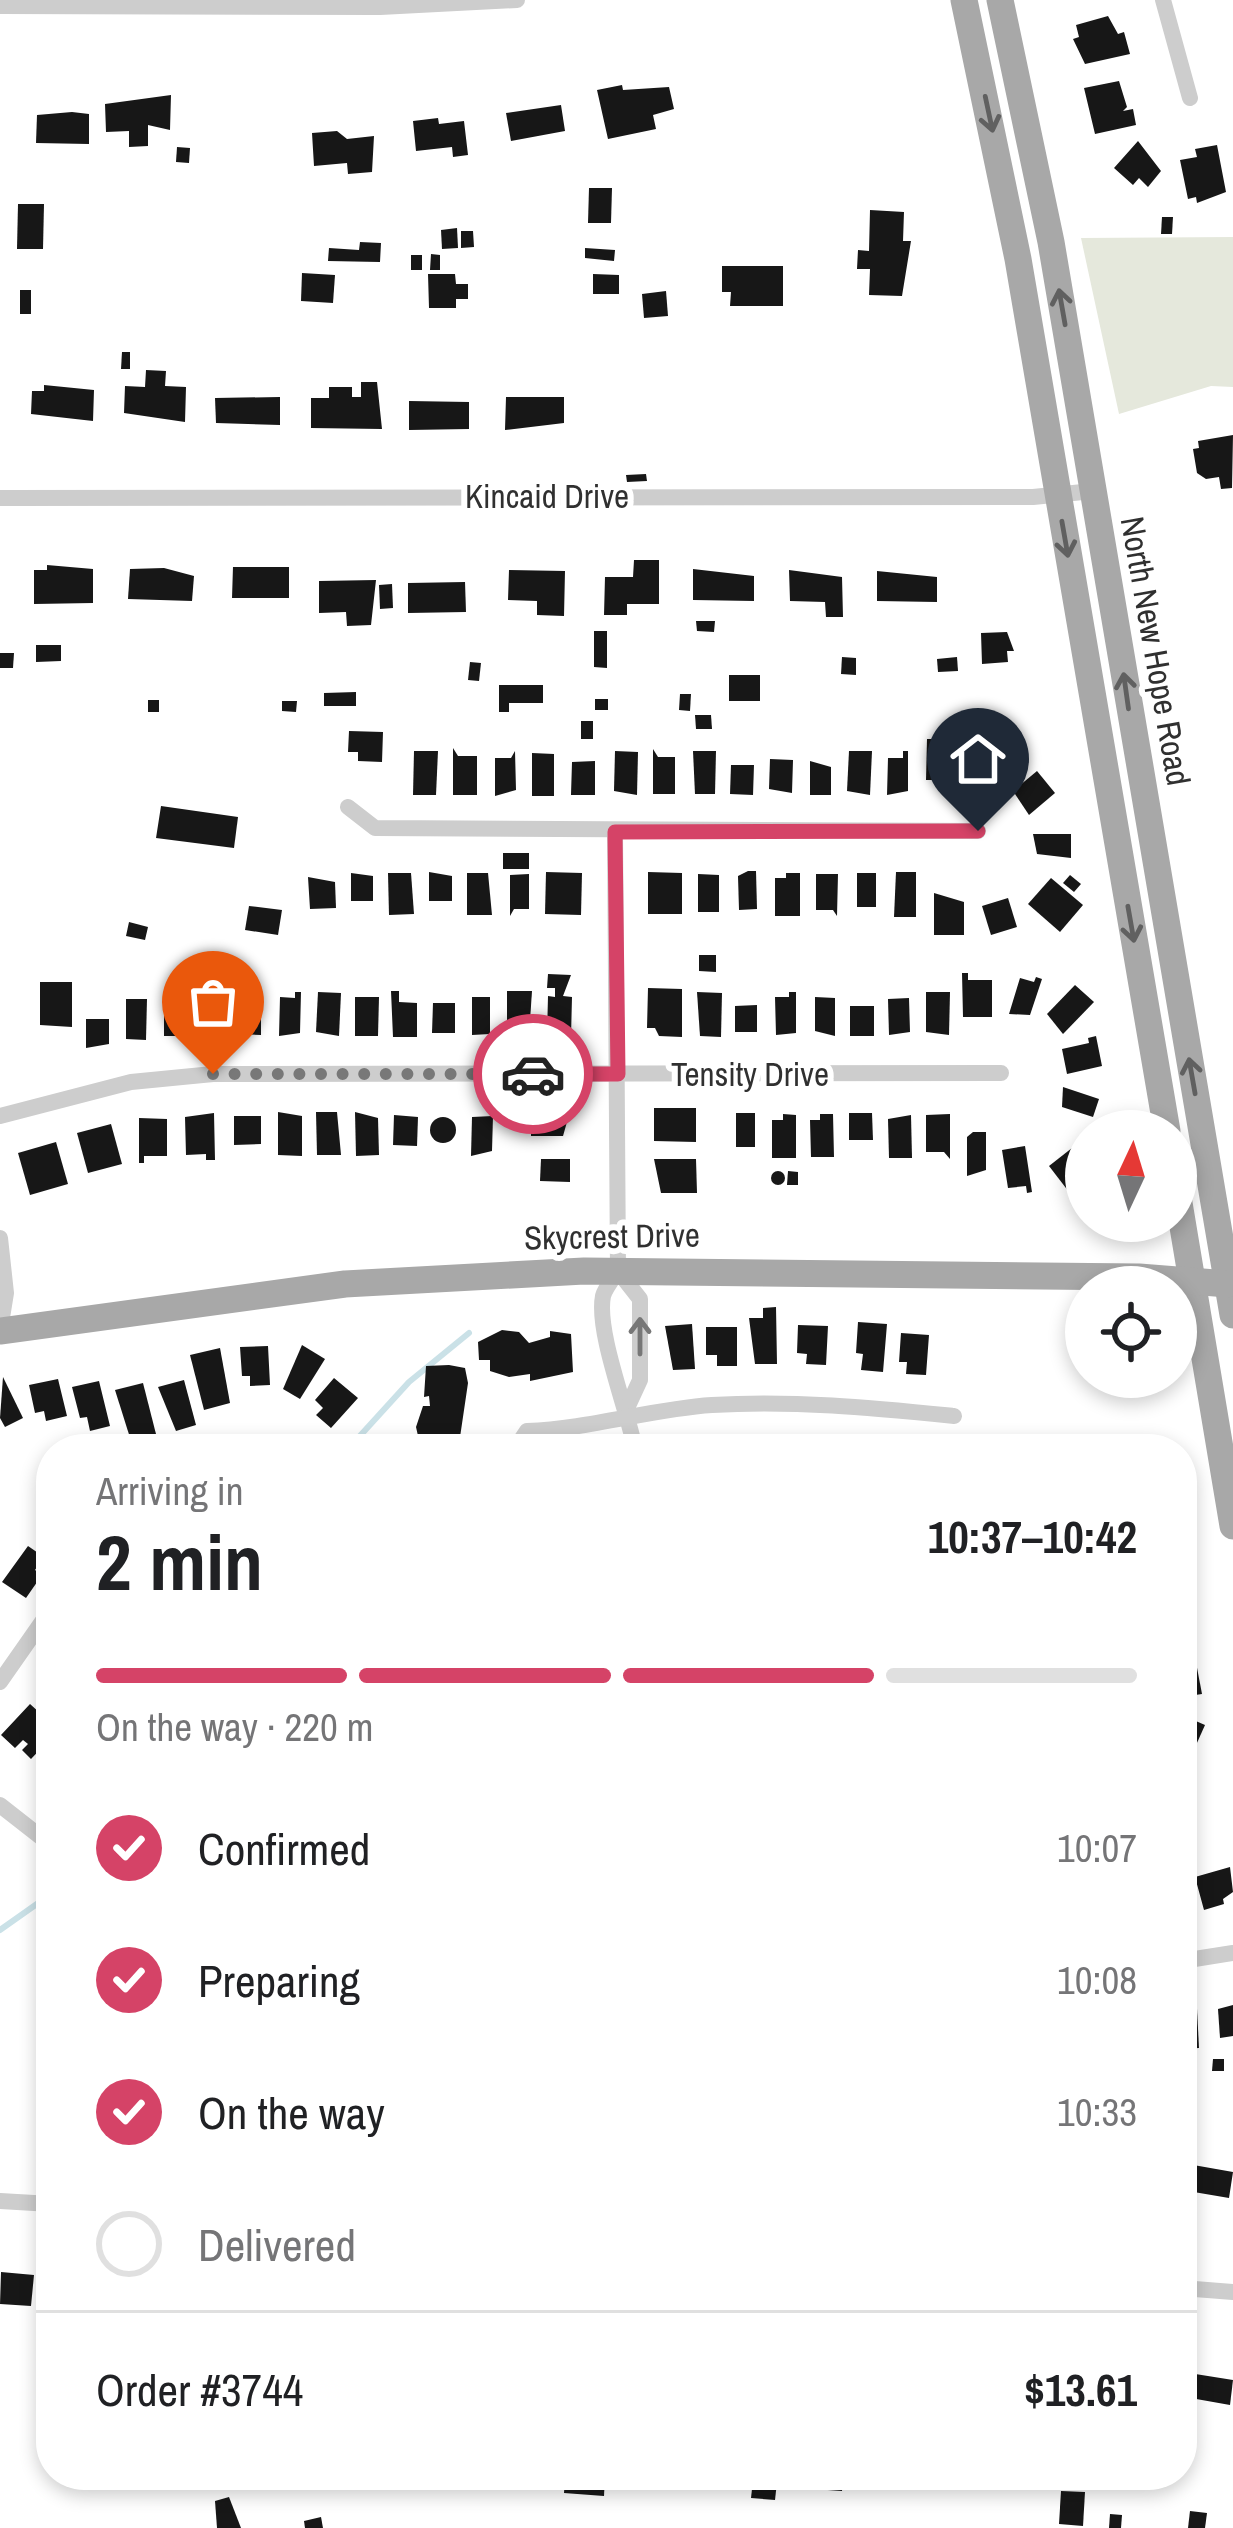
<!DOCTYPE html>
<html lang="en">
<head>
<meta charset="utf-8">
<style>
	body { margin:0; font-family:"Archivo Narrow",sans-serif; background:#f6f6f6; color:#202124; height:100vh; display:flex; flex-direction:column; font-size:45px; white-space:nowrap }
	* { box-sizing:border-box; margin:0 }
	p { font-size:39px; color:#757577 }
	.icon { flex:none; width:66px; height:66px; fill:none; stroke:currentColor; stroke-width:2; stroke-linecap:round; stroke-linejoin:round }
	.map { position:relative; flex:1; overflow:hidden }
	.side { position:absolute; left:36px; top:1434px; width:1161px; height:1056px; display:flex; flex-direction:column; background:#fff; border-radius:48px; box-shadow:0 6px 18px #0003 }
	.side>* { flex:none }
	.needle { width:78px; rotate:4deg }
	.buttons { position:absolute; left:1065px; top:1110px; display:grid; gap:24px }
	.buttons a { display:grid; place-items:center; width:132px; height:132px; border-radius:50%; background:#fff; box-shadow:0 6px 18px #0003; font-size:60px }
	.pin { position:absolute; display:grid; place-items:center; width:102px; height:102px; color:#fff; margin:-123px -51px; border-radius:50% 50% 50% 0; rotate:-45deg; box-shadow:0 0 12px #0007 }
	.pin .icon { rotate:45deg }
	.courier { position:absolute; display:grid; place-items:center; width:120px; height:120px; margin:-60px; border:9px solid #d54367; border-radius:50%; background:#fff; color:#222; box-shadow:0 3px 15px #0007 }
	.overview em { font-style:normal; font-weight:700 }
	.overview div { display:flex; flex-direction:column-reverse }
	.overview { display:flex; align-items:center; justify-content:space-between; height:204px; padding:0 60px }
	h1 { font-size:78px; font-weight:700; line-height:90px }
	.bar { display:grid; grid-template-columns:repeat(4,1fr); gap:18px 12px; align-content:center; height:144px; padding:0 60px }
	.bar i { height:15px; border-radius:9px; background:#e0e0e0 }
	.bar .selected { background:#d54367 }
	.bar p { grid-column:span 4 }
	.line { display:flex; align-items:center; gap:30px; padding:0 60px; border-top:3px solid #e0e0e0 }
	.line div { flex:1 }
	ol { padding:0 60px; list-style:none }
	li { display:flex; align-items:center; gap:36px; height:132px }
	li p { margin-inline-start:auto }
	li .icon { padding:12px; border-radius:50%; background:#d54367; color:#fff; stroke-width:4 }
	li:last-child { color:#757577 }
	li i { width:66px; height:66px; border:6px solid #e0e0e0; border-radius:50% }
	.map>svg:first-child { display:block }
	.green { fill:#e5e8dc }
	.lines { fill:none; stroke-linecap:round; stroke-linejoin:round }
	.stream { stroke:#cae1e7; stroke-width:6 }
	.building { fill:#171717 }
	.street { stroke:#cdcdcd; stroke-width:16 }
	.primary { stroke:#a8a8a8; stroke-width:27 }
	.oneway { stroke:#606060 }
	.oneway2 { stroke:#777 }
	.done { stroke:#787878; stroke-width:12; stroke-dasharray:0 21.6 }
	.route { stroke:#d54367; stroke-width:15 }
	.labels { text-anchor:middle; stroke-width:12; stroke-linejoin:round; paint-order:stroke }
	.street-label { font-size:33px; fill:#303030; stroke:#fff }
</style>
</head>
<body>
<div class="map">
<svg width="1233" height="2528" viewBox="0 0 1233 2528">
	<rect width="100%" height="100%" fill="#fff"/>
	<polygon class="green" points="1233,237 1233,387 1211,386 1119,414 1081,238"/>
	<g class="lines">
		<g class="stream">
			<polyline points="348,1449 409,1382 469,1333"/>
			<polyline points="0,1930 51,1894"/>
		</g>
	</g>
	<g class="building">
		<polygon points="1108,16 1118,34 1124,32 1130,54 1085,64 1073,39 1079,37 1076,25"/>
		<polygon points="1119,81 1127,107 1123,111 1133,109 1136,125 1095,134 1084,88"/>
		<polygon points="622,85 623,90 669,87 674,109 653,115 656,129 608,139 597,90"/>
		<polygon points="171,95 170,130 148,125 148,146 129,147 129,131 106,132 105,104"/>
		<polygon points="561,105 565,131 511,141 506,113"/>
		<polygon points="72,112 89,114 89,144 36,143 37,115"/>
		<polygon points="438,118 439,124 464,121 468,155 453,157 452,147 416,151 413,121"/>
		<polygon points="337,131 347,139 374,136 372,172 348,174 347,163 314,166 312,133"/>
		<polygon points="1138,141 1161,171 1148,187 1139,178 1133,185 1114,168"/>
		<polygon points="1217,145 1226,192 1197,203 1196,197 1188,199 1180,160 1197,157 1195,149"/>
		<polygon points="177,147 190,148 189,163 176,162"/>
		<polygon points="589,188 612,188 611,223 588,223"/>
		<polygon points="18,204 44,204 43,249 17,249"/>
		<polygon points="870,210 904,212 903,241 911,241 902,296 869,295 870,269 857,269 858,250 869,251"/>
		<polygon points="1162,217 1173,217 1172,234 1161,234"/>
		<polygon points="457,228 458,248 442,249 441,230"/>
		<polygon points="461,231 473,231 474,247 461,248"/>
		<polygon points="360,242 381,243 380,262 328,261 329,248 359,250"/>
		<polygon points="585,248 615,250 614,261 585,258"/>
		<polygon points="431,254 440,255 440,270 430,270"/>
		<rect x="411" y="255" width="11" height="15"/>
		<polygon points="722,266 783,266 783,306 730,306 731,292 722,292"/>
		<polygon points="302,273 335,275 333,303 301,301"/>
		<polygon points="428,274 455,274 456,284 468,284 468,299 456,299 456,308 429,308"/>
		<polygon points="593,274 619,275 619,294 593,294"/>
		<rect x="20" y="290" width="11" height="24"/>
		<polygon points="666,291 668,316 644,318 642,294"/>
		<polygon points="122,352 130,352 130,369 121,369"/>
		<polygon points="146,370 166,371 165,386 186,387 185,422 124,413 125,386 145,387"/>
		<polygon points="361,382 377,382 382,429 311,428 311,398 329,398 329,387 352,387 352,397 361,397"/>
		<polygon points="44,385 94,390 93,421 31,414 32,391 44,391"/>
		<polygon points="280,397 280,425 216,423 215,398"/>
		<polygon points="506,397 564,397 564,423 505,430"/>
		<polygon points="409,401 469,402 469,429 409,430"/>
		<polygon points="1233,435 1232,488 1221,489 1219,477 1206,479 1197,473 1193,449 1199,448 1198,441"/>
		<polygon points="646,474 647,481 627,482 626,475"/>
		<polygon points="634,560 659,560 659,604 627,604 627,615 604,615 605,577 633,577"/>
		<polygon points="47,565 93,569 93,603 34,604 34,570 47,570"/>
		<polygon points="233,567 289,567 289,598 232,598"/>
		<polygon points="164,568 194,576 192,601 128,599 130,569"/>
		<polygon points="693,569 754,576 754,601 693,600"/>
		<polygon points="509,570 565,571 564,616 537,615 537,601 508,600"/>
		<polygon points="789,570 842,577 843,617 826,617 825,602 790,601"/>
		<polygon points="877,571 937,577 937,602 877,601"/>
		<polygon points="376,580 371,625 347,626 346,612 319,613 319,581"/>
		<polygon points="465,582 466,612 408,613 408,583"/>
		<polygon points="392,584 393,608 380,609 379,585"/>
		<polygon points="696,621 715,621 714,632 697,631"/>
		<polygon points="594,631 607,631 607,668 594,667"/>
		<polygon points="1007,632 1014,651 1007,651 1008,662 982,664 981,633"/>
		<polygon points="36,645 61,645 61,661 36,662"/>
		<polygon points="0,653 14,653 13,668 0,668"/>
		<polygon points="842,657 856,658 856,675 841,674"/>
		<polygon points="957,657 958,671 938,672 937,659"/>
		<polygon points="470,662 481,663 479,681 468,680"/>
		<rect x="729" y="675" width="31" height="26"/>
		<polygon points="499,685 543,685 543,703 509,703 509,712 499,712"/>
		<polygon points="356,692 356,706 324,706 324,693"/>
		<polygon points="680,694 691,694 690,711 679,710"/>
		<rect x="595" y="699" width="13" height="11"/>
		<rect x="148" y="700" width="11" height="12"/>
		<polygon points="282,701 297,701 296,712 282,711"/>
		<polygon points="695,715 711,715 712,729 696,729"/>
		<rect x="581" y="721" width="12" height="18"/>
		<polygon points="349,731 383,732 382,762 358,761 358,752 348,752"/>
		<polygon points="1011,734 1012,765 998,765 998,776 977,776 977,735"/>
		<polygon points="927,739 961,739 961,780 926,780"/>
		<polygon points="453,748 458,756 477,756 477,795 453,795"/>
		<polygon points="653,749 658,757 675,757 675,794 653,794"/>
		<polygon points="414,751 438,751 436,795 413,795"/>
		<polygon points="515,751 516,790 495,796 495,758 511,758"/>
		<polygon points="615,751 638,752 637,795 614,791"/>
		<polygon points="693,751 716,751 715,794 695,794"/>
		<polygon points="849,751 872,751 870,795 847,791"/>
		<polygon points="903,751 908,751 908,791 887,795 888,758 903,758"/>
		<polygon points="532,753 554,754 554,796 532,796"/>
		<polygon points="770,759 793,760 792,793 769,789"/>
		<polygon points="595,761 595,795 571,795 572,762"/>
		<polygon points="810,761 831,767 831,795 810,795"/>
		<polygon points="731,765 754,765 753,795 730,794"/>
		<polygon points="1037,771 1055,793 1029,815 1013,791"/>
		<polygon points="161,806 238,817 234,848 156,838"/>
		<polygon points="1033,834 1071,834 1071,858 1037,854"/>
		<rect x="503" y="853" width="26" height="16"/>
		<polygon points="748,871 756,871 757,909 739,910 738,876"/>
		<polygon points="429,872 452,876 452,901 429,901"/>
		<polygon points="546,872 582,873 581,915 545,914"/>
		<polygon points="648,872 682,873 682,914 648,914"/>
		<polygon points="896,872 916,872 916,917 894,917"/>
		<polygon points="351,873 373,876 373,901 351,901"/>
		<polygon points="388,873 411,873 414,914 389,915"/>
		<polygon points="467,873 488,873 492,915 467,915"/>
		<polygon points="786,873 800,873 800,916 775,916 775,878 786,878"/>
		<rect x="857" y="873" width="19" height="34"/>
		<polygon points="529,874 529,909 514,909 510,916 510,875"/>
		<polygon points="698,874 719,875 719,912 698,912"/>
		<polygon points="816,874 838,874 837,916 833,910 816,910"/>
		<polygon points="1070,875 1081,884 1074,892 1063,883"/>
		<polygon points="308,877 335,882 336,908 310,909"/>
		<polygon points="1051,878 1083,905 1060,932 1028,904"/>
		<polygon points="934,893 964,902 964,935 934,935"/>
		<polygon points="1008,898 1017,927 991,935 982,906"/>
		<polygon points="249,906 282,910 278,935 245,930"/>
		<polygon points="129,922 148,927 145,940 126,936"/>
		<polygon points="699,955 716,955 716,972 699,971"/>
		<polygon points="962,973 968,973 968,980 992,980 992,1017 963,1017"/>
		<polygon points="548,974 571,975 563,996 572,997 571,1037 547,1036 548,996 555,997 555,988 547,988"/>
		<polygon points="1036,977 1042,979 1030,1015 1009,1014 1020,978 1034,982"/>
		<polygon points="40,982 72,982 72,1027 40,1025"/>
		<polygon points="240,984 244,998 261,999 261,1035 240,1034"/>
		<polygon points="1075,985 1094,1002 1063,1034 1047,1014"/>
		<polygon points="648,988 682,989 682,1037 659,1036 655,1028 647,1028"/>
		<polygon points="391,991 399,991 399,1002 417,1003 417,1037 393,1037"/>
		<polygon points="507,991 532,991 529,1036 507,1036"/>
		<polygon points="295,992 301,992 300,1033 279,1036 280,997 295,998"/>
		<polygon points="318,992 341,993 339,1036 316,1032"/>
		<polygon points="697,992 722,993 721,1037 700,1036"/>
		<polygon points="789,992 796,992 796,1033 776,1035 775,997 789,997"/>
		<polygon points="926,992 950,992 949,1035 926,1032"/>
		<polygon points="180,996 185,996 185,1036 164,1036 164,1003 179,1003"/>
		<polygon points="355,997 379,997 378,1036 355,1036"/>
		<polygon points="472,997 490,997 490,1034 472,1035"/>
		<polygon points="815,997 835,998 835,1036 815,1031"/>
		<polygon points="202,998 222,998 223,1036 202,1033"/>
		<polygon points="909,998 910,1032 889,1035 888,999"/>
		<polygon points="126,999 147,999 146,1040 126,1039"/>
		<polygon points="433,1003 455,1003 455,1033 432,1033"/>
		<polygon points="757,1005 757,1032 735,1032 735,1006"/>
		<rect x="850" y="1006" width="24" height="30"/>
		<polygon points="86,1019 109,1019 109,1044 86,1048"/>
		<polygon points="1096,1036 1102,1066 1067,1074 1062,1049 1089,1043 1088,1038"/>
		<polygon points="1063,1087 1099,1099 1093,1117 1062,1107"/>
		<polygon points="531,1104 572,1104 563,1136 531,1136"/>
		<polygon points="654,1108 696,1108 696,1142 654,1141"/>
		<polygon points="278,1112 302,1116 302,1156 278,1155"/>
		<polygon points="316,1112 337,1112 341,1155 317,1155"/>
		<polygon points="355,1112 378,1118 379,1155 356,1156"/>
		<polygon points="214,1113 215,1160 206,1160 206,1154 186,1155 185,1117"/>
		<rect x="736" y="1113" width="19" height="34"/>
		<polygon points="849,1113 872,1113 873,1140 849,1140"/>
		<polygon points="783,1114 796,1115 796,1158 772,1158 772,1120 783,1120"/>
		<polygon points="820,1114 833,1114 834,1157 811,1157 810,1120 820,1120"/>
		<polygon points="950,1114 950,1159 944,1152 926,1152 926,1115"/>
		<polygon points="394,1115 418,1117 417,1146 393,1145"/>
		<polygon points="911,1115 912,1158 889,1158 888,1119"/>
		<polygon points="234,1116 261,1116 261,1144 234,1145"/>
		<polygon points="493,1116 492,1151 471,1156 472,1117"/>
		<circle cx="443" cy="1130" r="13"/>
		<polygon points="139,1118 167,1119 167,1156 144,1156 144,1163 139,1163"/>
		<polygon points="111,1124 122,1164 88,1173 77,1133"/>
		<polygon points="973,1132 986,1132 986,1170 967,1176 967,1137"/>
		<polygon points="1086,1137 1086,1179 1069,1192 1049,1166"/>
		<polygon points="56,1142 68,1184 30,1195 18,1153"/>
		<polygon points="1025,1146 1032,1192 1027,1193 1026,1186 1008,1188 1002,1150"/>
		<polygon points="541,1159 570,1159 570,1182 540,1181"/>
		<polygon points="654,1159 696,1159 697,1193 661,1193"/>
		<polygon points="788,1171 798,1172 798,1185 787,1185"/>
		<circle cx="778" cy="1178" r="7"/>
		<polygon points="776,1307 777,1364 755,1364 749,1318 763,1318 763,1308"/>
		<polygon points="858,1322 887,1324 883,1372 861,1370 863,1354 856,1353"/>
		<polygon points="692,1324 695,1369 673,1370 665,1326"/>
		<polygon points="798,1325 828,1326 826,1365 806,1364 807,1354 797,1353"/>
		<polygon points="706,1327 737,1327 737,1366 717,1366 717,1355 706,1355"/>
		<polygon points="502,1330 519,1332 529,1343 550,1337 550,1331 571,1334 573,1372 530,1381 530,1374 509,1377 490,1371 490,1360 479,1360 478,1342"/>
		<polygon points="901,1333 929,1335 926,1375 906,1374 907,1362 899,1362"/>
		<polygon points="302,1345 325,1359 300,1399 283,1389"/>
		<polygon points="268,1346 270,1385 250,1386 250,1376 242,1376 240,1347"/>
		<polygon points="220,1348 230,1403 204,1410 190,1355"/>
		<polygon points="449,1365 465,1368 468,1383 459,1444 421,1449 416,1427 423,1406 430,1406 429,1396 424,1397 426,1366"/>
		<polygon points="3,1377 23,1418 5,1427 0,1418"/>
		<polygon points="334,1378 358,1398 331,1428 316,1415 323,1408 315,1400"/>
		<polygon points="58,1379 67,1416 46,1421 44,1411 35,1413 29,1385"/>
		<polygon points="184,1380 196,1425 176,1431 158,1387"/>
		<polygon points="99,1381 110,1426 90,1431 87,1417 80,1418 72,1387"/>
		<polygon points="143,1383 157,1438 132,1444 115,1390"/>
		<polygon points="740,1438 741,1449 718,1449 718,1439"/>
		<polygon points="765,1439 785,1439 785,1449 758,1449"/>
		<rect x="807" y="1440" width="20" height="9"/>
		<polygon points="28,1546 44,1557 35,1570 42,1575 26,1598 2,1582"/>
		<polygon points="1194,1652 1202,1694 1182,1697 1182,1654"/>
		<polygon points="30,1704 51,1723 51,1738 31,1759 22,1750 28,1744 23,1740 15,1748 1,1735"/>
		<polygon points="1182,1715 1205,1725 1188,1763 1182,1760"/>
		<polygon points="51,1758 51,1789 36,1775"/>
		<polygon points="1230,1867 1233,1892 1223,1899 1224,1904 1204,1910 1195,1877"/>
		<polygon points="1233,2005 1233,2036 1220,2038 1218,2009"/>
		<polygon points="1183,2009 1197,2009 1199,2048 1182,2049"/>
		<polygon points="1213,2059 1224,2059 1224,2071 1212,2071"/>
		<polygon points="37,2112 51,2112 51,2141 36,2141"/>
		<polygon points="1182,2163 1233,2172 1229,2198 1182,2190"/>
		<polygon points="1,2272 34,2275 31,2306 0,2304"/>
		<polygon points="1189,2373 1233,2380 1230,2405 1185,2397"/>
		<polygon points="565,2475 605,2475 604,2496 564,2493"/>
		<polygon points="814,2475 843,2475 842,2491 813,2489"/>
		<polygon points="915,2479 914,2489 890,2487 891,2480"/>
		<polygon points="753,2480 777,2482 775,2500 751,2498"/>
		<polygon points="1061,2491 1085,2492 1083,2526 1059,2524"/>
		<polygon points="229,2497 241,2528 217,2528 215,2501"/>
		<polygon points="1190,2511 1207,2513 1205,2528 1188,2528"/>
		<polygon points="1110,2514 1122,2515 1121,2528 1109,2528"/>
		<polygon points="321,2517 323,2528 305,2528 304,2521"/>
	</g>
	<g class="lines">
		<g class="street">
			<polyline points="1163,0 1190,98"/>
			<polyline points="0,6 380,7 517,0"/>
			<polyline points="0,498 1033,497 1093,491"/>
			<polyline points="348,807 375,828 978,831"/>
			<path d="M615,832L618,1271C614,1277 605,1288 603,1296C596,1332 628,1411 635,1449"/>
			<polyline points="0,1116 131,1082 213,1074 1001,1073"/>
			<polyline points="0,1238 6,1293 0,1330"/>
			<polyline points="618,1271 640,1299 640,1380 628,1406"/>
			<polyline points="251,1449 264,1449"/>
			<path d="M515,1449L527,1431C590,1429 650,1409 712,1405C793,1400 873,1408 954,1416"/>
			<polyline points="47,1474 51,1477"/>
			<polyline points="0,1682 51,1609"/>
			<polyline points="0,1805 51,1845"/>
			<polyline points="1182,1961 1233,1953"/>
			<polyline points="0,2201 51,2204"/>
			<polyline points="1182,2288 1233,2292"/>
		</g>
		<g class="primary">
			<polyline points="964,0 1018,259 1167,1131"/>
			<polyline points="1000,0 1051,242 1233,1315"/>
			<polyline points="1176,1185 1233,1526"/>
			<polyline points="0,1331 345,1284 584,1271 1139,1277 1228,1284"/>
		</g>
	</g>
	<defs><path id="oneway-shaft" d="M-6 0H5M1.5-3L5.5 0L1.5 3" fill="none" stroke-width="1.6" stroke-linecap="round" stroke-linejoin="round" transform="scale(3)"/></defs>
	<g class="oneway">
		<use href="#oneway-shaft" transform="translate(989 114) rotate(78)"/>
		<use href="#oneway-shaft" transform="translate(1062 307) rotate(-100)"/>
		<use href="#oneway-shaft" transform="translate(1065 539) rotate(80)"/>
		<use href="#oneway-shaft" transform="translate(1126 691) rotate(-98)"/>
		<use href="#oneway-shaft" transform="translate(1131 924) rotate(80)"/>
		<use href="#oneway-shaft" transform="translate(1192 1076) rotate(-100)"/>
	</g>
	<use class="oneway2" href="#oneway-shaft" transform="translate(640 1336) rotate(-90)"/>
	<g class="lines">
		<polyline class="done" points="213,1074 533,1074"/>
		<polyline class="route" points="533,1074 618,1074 615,832 978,831"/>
	</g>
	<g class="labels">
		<g class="street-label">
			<text x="547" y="508">Kincaid Drive</text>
			<text transform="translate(1156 651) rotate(80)" y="12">North New Hope Road</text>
			<text x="750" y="1086">Tensity Drive</text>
			<text transform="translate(612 1236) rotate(-1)" y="12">Skycrest Drive</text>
		</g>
	</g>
</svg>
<div class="buttons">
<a><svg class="needle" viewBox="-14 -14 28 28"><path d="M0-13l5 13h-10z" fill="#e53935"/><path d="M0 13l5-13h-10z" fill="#757577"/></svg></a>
<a><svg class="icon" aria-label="locate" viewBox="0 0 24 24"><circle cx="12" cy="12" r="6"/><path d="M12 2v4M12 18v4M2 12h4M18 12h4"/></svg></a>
</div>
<div class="pin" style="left:213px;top:1074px;background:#ea580c"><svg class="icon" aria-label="bag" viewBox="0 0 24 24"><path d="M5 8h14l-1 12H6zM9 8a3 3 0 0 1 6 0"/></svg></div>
<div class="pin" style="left:978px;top:831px;background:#1f2937"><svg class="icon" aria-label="home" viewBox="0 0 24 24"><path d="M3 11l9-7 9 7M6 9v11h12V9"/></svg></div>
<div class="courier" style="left:533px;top:1074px"><svg class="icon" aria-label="car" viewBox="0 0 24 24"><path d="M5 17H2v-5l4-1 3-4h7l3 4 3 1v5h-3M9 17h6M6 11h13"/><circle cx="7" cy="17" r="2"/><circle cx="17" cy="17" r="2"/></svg></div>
<section class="side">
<div class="overview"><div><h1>2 min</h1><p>Arriving in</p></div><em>10:37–10:42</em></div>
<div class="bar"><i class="selected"></i><i class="selected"></i><i class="selected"></i><i></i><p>On the way · 220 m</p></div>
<ol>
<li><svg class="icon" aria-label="check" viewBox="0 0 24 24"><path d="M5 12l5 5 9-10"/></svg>Confirmed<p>10:07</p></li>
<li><svg class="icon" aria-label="check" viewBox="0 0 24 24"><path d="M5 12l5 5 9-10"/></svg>Preparing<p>10:08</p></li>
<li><svg class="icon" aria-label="check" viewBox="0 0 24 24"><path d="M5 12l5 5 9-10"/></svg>On the way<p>10:33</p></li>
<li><i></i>Delivered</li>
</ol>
<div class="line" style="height:156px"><div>Order #3744</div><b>$13.61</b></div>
</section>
</div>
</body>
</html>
